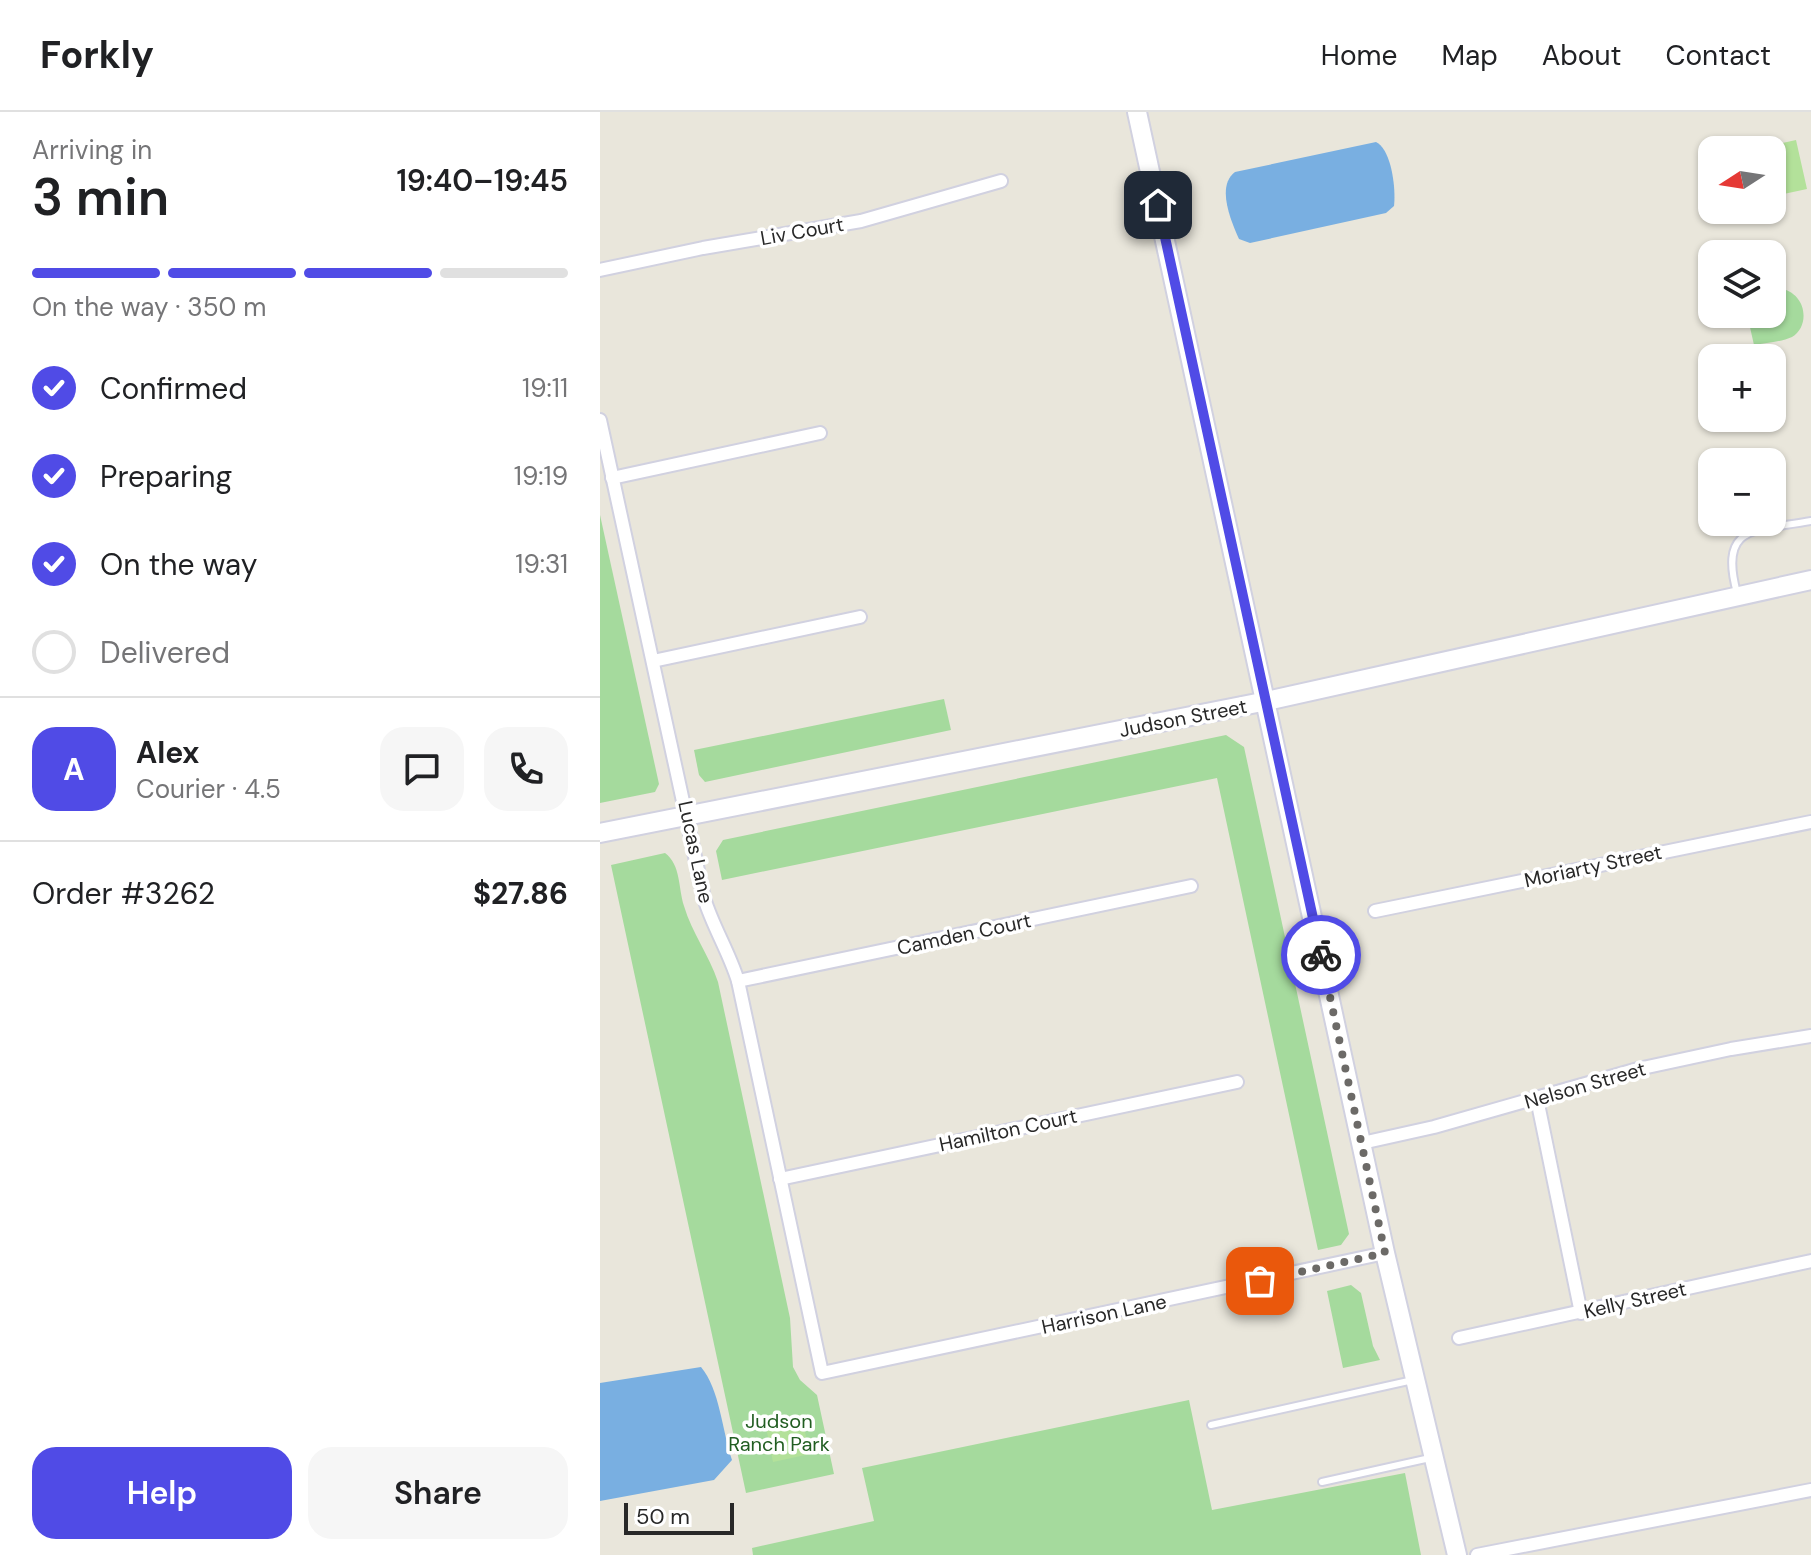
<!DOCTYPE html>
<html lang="en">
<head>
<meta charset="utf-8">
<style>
	body { margin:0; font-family:"DM Sans",sans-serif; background:#f6f6f6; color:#202124; height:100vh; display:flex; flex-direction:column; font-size:30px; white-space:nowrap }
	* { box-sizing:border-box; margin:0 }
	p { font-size:26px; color:#757577 }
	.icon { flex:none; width:44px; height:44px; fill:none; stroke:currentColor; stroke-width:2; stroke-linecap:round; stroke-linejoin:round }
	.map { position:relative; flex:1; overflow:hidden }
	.panel { display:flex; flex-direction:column; background:#fff; width:600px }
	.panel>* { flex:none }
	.needle { width:52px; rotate:258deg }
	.tools { position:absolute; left:1098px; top:24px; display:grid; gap:16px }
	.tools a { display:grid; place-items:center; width:88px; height:88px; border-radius:16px; background:#fff; box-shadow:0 2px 6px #0004; font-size:40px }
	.scale { position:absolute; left:24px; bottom:20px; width:110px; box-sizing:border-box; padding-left:8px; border:4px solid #282828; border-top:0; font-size:22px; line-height:28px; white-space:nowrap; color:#282828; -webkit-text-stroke:6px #fff; paint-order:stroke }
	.pin { position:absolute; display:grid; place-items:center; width:68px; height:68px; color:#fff; margin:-34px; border-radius:16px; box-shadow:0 4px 12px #0006 }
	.courier { position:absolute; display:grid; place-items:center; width:80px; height:80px; margin:-40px; border:6px solid #504be6; border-radius:50%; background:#fff; color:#222; box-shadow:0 2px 10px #0007 }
	.summary em { font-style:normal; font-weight:600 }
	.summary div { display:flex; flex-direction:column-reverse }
	.summary { display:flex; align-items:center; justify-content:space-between; height:136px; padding:0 32px }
	h1 { font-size:52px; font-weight:600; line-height:60px }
	.bar { display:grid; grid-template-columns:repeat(4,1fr); gap:12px 8px; align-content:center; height:96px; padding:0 32px }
	.bar i { height:10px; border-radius:6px; background:#e0e0e0 }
	.bar .selected { background:#504be6 }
	.bar p { grid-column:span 4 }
	.line { display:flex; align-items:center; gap:20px; padding:0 32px; border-top:2px solid #e0e0e0 }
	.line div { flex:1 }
	.round { display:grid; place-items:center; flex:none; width:84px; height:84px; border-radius:24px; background:#f6f6f6 }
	ol { padding:0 32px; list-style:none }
	li { display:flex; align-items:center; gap:24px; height:88px }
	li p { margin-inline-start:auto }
	li .icon { padding:8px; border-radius:50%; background:#504be6; color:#fff; stroke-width:4 }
	li:last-child { color:#757577 }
	li i { width:44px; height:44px; border:4px solid #e0e0e0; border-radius:50% }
	.cta { display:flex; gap:16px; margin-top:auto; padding:16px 32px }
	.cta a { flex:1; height:92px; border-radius:24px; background:#504be6; color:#fff; font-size:32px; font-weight:600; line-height:92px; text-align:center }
	.cta a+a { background:#f6f6f6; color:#202124 }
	header { display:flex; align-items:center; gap:48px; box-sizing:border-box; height:112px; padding:0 40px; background:#fff; border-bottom:2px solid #e0e0e0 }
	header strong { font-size:38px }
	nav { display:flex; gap:44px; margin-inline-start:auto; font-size:28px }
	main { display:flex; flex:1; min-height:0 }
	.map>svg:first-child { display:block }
	.green { fill:#a5da9d }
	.pitch { fill:#b3e19a }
	.water { fill:#79afe1 }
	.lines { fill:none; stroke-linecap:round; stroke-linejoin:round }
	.lane-casing { stroke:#d1d1e0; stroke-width:10 }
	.street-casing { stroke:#d1d1e0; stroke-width:16 }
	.secondary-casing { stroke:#d1d1e0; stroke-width:22 }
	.lane { stroke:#fff; stroke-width:6 }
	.street { stroke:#fff; stroke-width:12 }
	.secondary { stroke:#fff; stroke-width:18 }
	.done { stroke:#6c6a67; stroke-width:8; stroke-dasharray:0 14.4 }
	.route { stroke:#504be6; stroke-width:10 }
	.labels { text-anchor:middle; stroke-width:7; stroke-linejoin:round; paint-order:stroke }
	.street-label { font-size:20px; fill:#282828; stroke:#fff }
	.park-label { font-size:20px; fill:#215d21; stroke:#fff }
</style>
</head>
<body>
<header>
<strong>Forkly</strong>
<nav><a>Home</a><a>Map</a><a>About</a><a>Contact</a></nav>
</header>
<main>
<section class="panel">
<div class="summary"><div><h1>3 min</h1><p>Arriving in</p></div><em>19:40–19:45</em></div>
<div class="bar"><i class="selected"></i><i class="selected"></i><i class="selected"></i><i></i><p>On the way · 350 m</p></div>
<ol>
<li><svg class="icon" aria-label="check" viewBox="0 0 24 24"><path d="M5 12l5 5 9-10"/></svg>Confirmed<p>19:11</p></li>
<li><svg class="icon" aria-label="check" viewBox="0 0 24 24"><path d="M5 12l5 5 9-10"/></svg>Preparing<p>19:19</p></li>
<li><svg class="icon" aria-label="check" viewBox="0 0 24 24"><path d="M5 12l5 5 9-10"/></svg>On the way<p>19:31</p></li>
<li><i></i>Delivered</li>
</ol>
<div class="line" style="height:144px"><b class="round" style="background:#504be6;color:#fff">A</b><div><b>Alex</b><p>Courier · 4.5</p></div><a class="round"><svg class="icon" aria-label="chat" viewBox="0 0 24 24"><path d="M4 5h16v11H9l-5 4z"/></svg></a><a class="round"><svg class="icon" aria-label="phone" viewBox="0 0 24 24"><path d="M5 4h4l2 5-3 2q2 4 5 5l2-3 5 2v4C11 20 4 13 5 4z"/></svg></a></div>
<div class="line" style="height:104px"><div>Order #3262</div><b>$27.86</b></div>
<div class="cta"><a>Help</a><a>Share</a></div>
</section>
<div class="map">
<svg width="1211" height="1443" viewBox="0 0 1211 1443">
	<rect width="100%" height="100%" fill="#e9e6db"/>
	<g class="green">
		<path d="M1177,176C1207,179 1211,214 1192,225C1181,230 1166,231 1154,233L1147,202H1172V177Z"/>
		<polygon points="0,403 59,672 55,680 0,691"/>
		<polygon points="344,587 351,618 105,670 99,663 94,638"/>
		<polygon points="626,623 644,635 749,1122 741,1133 718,1138 617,666 122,768 116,739 123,728"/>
		<path d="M65,741C81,753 78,775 84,794C92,821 109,843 118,870L190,1206L193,1255L200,1268L217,1283L234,1362L146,1381L11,753Z"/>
		<polygon points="751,1173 761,1181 773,1234 780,1248 743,1256 727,1179"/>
		<polygon points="589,1288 612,1398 805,1361 821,1443 153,1443 152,1436 274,1409 262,1356"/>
	</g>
	<g class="pitch">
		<polygon points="1196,28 1207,77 1179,83 1172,38 1169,34"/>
		<polygon points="201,1303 210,1342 173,1350 165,1310"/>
	</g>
	<g class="water">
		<path d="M776,30C792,38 796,78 794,94L786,101L650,131L639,127C631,109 616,74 635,60Z"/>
		<path d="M101,1255C120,1278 122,1318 132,1348L114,1368L0,1389V1271Z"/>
	</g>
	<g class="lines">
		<g class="lane-casing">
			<g id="lane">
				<path d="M1137,481C1118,411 1157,419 1211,409"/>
				<polyline points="611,1313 813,1268"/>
				<polyline points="722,1370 830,1346"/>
			</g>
		</g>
		<g class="street-casing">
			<g id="street">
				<polyline points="0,158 103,136 261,109 401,69"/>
				<path d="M0,308L104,786C113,815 129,840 138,869L222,1261L785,1141"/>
				<polyline points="12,366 220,321"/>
				<polyline points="53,549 260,505"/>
				<polyline points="775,799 1211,710"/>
				<polyline points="138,869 591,774"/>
				<polyline points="937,987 981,1201"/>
				<polyline points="762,1031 834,1015 1038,957 1131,937 1211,924"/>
				<polyline points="180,1067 637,970"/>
				<polyline points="859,1226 1211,1149"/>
				<polyline points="877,1443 1211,1378"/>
			</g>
		</g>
		<g class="secondary-casing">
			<g id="secondary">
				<polyline points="537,0 785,1141 857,1443"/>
				<polyline points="0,721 667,589 1211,468"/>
			</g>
		</g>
		<use href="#lane" class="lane"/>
		<use href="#street" class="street"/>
		<use href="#secondary" class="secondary"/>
	</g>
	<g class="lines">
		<polyline class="done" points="660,1169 785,1141 721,843"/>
		<polyline class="route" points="558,93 721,843"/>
	</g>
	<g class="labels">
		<g class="street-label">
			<text transform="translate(202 119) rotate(-10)" y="7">Liv Court</text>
			<text transform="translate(583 606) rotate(-11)" y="7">Judson Street</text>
			<text transform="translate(96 740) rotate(78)" y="7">Lucas Lane</text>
			<text transform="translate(993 754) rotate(-12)" y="7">Moriarty Street</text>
			<text transform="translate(364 822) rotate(-12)" y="7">Camden Court</text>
			<text transform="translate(985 973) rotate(-16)" y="7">Nelson Street</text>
			<text transform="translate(408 1018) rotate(-12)" y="7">Hamilton Court</text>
			<text transform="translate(1035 1188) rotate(-13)" y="7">Kelly Street</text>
			<text transform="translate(504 1202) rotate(-12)" y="7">Harrison Lane</text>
		</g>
		<g class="park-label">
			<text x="179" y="1316">Judson<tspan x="179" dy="23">Ranch Park</tspan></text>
		</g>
	</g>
</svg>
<div class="tools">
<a><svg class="needle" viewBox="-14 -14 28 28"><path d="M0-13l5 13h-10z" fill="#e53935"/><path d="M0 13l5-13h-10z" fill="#757577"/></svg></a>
<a><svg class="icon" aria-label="layers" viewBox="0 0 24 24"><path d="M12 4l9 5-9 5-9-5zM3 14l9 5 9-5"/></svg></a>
<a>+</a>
<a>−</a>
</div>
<div class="scale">50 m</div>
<div class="pin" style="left:660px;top:1169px;background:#ea580c"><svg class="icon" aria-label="bag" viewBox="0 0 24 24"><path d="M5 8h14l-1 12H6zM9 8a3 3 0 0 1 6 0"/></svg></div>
<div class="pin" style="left:558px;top:93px;background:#1f2937"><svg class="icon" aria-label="home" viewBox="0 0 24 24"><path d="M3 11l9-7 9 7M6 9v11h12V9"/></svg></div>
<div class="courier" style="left:721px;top:843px"><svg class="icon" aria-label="bike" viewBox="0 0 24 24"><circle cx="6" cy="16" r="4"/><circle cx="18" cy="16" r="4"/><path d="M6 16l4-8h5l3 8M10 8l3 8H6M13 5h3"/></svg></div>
</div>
</main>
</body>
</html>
